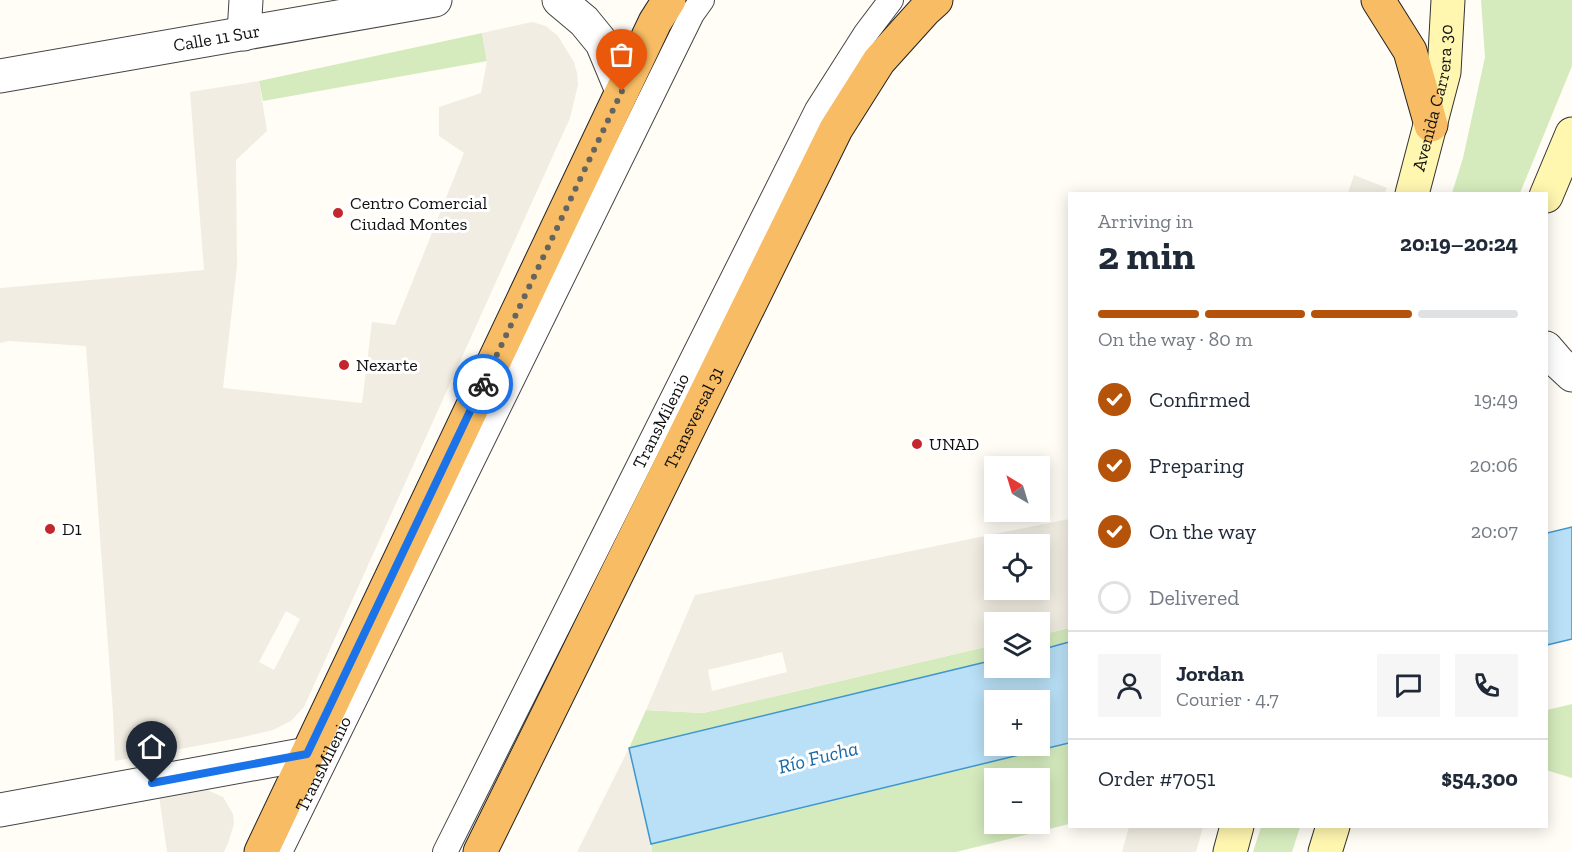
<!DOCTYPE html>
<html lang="en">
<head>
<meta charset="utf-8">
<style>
	body { margin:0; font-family:"Zilla Slab",serif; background:#f6f6f7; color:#1f2937; height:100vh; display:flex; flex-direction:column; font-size:22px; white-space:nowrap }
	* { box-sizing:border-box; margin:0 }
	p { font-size:20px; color:#747a83 }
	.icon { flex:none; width:33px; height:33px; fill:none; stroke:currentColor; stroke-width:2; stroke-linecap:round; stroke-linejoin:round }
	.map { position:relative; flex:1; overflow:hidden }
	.sheet { position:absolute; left:1068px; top:192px; width:480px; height:636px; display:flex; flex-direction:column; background:#fff; border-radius:0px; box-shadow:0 3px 15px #0003 }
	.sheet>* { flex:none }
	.needle { width:39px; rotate:322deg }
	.fabs { position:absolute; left:984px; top:456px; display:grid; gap:12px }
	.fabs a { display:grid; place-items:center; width:66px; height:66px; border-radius:0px; background:#fff; box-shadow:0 3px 15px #0003; font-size:30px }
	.pin { position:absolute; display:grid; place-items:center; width:51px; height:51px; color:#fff; margin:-62px -26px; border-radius:50% 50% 50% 0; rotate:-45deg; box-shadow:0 0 6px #0007 }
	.pin .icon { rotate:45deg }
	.courier { position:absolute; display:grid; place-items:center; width:60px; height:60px; margin:-30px; border:4px solid #1a73e8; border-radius:50%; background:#fff; color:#222; box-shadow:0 2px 8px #0007 }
	.overview em { font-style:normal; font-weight:700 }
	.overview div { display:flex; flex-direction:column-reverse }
	.overview { display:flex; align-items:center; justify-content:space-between; height:102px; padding:0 30px }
	h1 { font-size:39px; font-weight:700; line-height:45px }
	.bar { display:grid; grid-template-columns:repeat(4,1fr); gap:9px 6px; align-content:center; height:72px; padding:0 30px }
	.bar i { height:8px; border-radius:4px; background:#e0e1e3 }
	.bar .selected { background:#b45309 }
	.bar p { grid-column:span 4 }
	.line { display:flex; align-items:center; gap:15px; padding:0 30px; border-top:2px solid #e0e1e3 }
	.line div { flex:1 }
	.round { display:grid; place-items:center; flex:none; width:63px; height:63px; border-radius:0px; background:#f6f6f7 }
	ol { padding:0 30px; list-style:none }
	li { display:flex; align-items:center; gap:18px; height:66px }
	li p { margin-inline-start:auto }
	li .icon { padding:6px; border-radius:50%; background:#b45309; color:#fff; stroke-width:4 }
	li:last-child { color:#747a83 }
	li i { width:33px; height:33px; border:3px solid #e0e1e3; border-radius:50% }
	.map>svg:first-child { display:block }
	.green { fill:#d5ebbd; fill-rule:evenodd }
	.plaza { fill:#f1ede2; fill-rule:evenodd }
	.water { fill:#b9e0f7; stroke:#3f96cf; stroke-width:1.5; fill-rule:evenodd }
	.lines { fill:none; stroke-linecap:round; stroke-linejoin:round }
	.service-casing { stroke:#444; stroke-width:26 }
	.minor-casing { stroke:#444; stroke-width:35 }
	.tertiary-casing { stroke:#444; stroke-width:35 }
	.secondary-casing { stroke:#333; stroke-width:35 }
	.trunk-casing { stroke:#222; stroke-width:35 }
	.service { stroke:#fff; stroke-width:24 }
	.minor { stroke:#fff; stroke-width:33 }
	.tertiary { stroke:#fff; stroke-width:33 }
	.secondary { stroke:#fff6b0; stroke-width:33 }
	.trunk { stroke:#f7bc64; stroke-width:33 }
	.done { stroke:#646461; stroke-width:6; stroke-dasharray:0 10.8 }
	.route { stroke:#1a73e8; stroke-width:8 }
	.poi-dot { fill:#c4262e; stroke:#fff; stroke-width:2 }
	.labels { text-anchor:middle; stroke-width:6; stroke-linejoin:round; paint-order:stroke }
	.street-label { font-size:18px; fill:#111; stroke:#fff }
	.poi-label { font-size:18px; fill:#111; stroke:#fff; text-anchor:start }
	.water-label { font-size:20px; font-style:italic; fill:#1768a6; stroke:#fff }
</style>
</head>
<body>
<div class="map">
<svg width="1572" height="852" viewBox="0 0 1572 852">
	<rect width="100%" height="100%" fill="#fffdf5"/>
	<g class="green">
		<polygon points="1481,0 1572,0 1572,66 1520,193 1452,193 1463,158 1485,57"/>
		<polygon points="482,33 487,61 263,101 259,81"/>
		<polygon points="1069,628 1069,642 1040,650 1040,635"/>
		<polygon points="994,645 994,660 629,748 646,710 703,713"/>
		<polygon points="1572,704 1572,778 1546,770 1547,710"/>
		<path d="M1069,743V824L956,852H652L651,844ZM994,778H1040V824H994Z"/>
		<polygon points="1261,827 1300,827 1292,852 1253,852"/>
	</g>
	<g class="plaza">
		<path d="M532,22L546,26L558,36L574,62L577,73L578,85L570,118L304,707L291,721L273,730L239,738L115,761L113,713L86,346L9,341L0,343V288L204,270L190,92L259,81L267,131L236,160L237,266L223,388L362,403L372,322L395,325L464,153L439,136V107L481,93L487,61L482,33ZM286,611L300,619L274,670L259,662Z"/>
		<polygon points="1354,175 1387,188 1385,193 1348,193"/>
		<path d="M1069,519V628L1040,635V622H994V645L703,713L646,710L695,595ZM1040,544V590H994V544ZM782,652L787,672L712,691L708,670Z"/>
		<polygon points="629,748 652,852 577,852"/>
		<polygon points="205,789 223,797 233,814 234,824 228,843 224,852 167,852 159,796"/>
		<polygon points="1129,827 1129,826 1203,827 1196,852 1122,852"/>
	</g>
	<g class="water">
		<polygon points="1572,527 1572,639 1547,645 1547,533"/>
		<path d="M1069,642V743L651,844L629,748L994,660V668H1040V650ZM994,700H1040V746H994Z"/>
	</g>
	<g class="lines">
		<g class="service-casing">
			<g id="service">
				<path id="s1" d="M280,852L692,14L702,0"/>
				<path id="s2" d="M445,852L817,110L866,33L891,0"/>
			</g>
		</g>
		<g class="minor-casing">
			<g id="minor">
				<polyline points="559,0 584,21 602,43 622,91"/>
				<polyline points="244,34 246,0"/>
				<path id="s3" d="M0,76L435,0"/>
				<polyline points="1546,348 1558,362 1572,375"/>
			</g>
		</g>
		<g class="tertiary-casing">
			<polyline id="tertiary" points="0,810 307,754"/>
		</g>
		<g class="secondary-casing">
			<g id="secondary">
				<path id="s4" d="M1412,194L1444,72L1448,0"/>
				<polyline points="1546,196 1572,134"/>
				<polyline points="1230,852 1237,826"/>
				<polyline points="1325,852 1333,826"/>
			</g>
		</g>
		<g class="trunk-casing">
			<g id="trunk">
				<polyline points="1378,0 1410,51 1431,125"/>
				<polyline points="261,852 655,22 669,0"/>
				<path id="s5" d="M480,852L836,129L879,61L925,10L936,0"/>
			</g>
		</g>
		<use href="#service" class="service"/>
		<use href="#minor" class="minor"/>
		<use href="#tertiary" class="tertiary"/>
		<use href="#secondary" class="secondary"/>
		<use href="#trunk" class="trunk"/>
	</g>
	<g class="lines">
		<polyline class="done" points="483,384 622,91"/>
		<polyline class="route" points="152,783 307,754 483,384"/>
	</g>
	<g class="poi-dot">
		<circle cx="338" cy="213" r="6"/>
		<circle cx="344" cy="365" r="6"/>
		<circle cx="917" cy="444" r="6"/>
		<circle cx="50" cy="529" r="6"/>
	</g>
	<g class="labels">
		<g class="street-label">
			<text dy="6" stroke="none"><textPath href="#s3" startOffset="220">Calle 11 Sur</textPath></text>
			<text dy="6" stroke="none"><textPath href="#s4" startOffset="99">Avenida Carrera 30</textPath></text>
			<text dy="6" stroke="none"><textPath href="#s5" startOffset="484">Transversal 31</textPath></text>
			<text dy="6" stroke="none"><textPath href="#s2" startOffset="482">TransMilenio</textPath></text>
			<text dy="6" stroke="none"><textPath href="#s1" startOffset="98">TransMilenio</textPath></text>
		</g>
		<g class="poi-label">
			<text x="350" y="209">Centro Comercial<tspan x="350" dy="21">Ciudad Montes</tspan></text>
			<text x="356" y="371">Nexarte</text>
			<text x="929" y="450">UNAD</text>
			<text x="62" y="535">D1</text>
		</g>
		<g class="water-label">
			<text transform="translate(818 757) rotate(-14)" y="7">Río Fucha</text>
		</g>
	</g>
</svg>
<div class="fabs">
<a><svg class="needle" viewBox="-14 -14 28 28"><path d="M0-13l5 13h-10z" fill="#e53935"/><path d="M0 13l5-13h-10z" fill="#747a83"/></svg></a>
<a><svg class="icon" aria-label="locate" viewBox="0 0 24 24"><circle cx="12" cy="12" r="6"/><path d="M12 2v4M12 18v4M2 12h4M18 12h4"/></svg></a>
<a><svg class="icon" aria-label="layers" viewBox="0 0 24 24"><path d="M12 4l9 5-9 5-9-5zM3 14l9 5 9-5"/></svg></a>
<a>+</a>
<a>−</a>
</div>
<div class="pin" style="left:622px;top:91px;background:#ea580c"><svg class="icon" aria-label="bag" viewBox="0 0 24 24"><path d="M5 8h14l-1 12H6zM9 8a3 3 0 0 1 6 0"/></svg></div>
<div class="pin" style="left:152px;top:783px;background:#1f2937"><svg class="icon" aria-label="home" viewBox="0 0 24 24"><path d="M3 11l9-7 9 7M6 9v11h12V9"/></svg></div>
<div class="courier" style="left:483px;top:384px"><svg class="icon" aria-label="bike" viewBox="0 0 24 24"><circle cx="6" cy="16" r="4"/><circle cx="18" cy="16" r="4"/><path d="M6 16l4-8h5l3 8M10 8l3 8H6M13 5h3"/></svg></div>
<section class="sheet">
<div class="overview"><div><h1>2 min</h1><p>Arriving in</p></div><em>20:19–20:24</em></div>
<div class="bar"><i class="selected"></i><i class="selected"></i><i class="selected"></i><i></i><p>On the way · 80 m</p></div>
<ol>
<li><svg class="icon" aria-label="check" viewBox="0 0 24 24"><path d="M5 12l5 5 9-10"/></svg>Confirmed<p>19:49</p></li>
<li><svg class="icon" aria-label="check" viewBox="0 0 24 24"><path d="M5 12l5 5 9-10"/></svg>Preparing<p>20:06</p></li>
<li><svg class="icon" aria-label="check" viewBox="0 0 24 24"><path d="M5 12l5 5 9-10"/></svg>On the way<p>20:07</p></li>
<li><i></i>Delivered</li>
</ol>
<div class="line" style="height:108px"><a class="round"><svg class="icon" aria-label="person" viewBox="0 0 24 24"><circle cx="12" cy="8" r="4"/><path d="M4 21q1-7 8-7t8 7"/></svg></a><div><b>Jordan</b><p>Courier · 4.7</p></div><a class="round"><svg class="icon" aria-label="chat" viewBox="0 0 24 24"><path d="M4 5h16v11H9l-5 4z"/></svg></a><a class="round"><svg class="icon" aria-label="phone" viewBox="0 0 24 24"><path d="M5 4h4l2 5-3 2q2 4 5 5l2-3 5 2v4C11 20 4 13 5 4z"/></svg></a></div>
<div class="line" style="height:78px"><div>Order #7051</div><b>$54,300</b></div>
</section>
</div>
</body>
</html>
